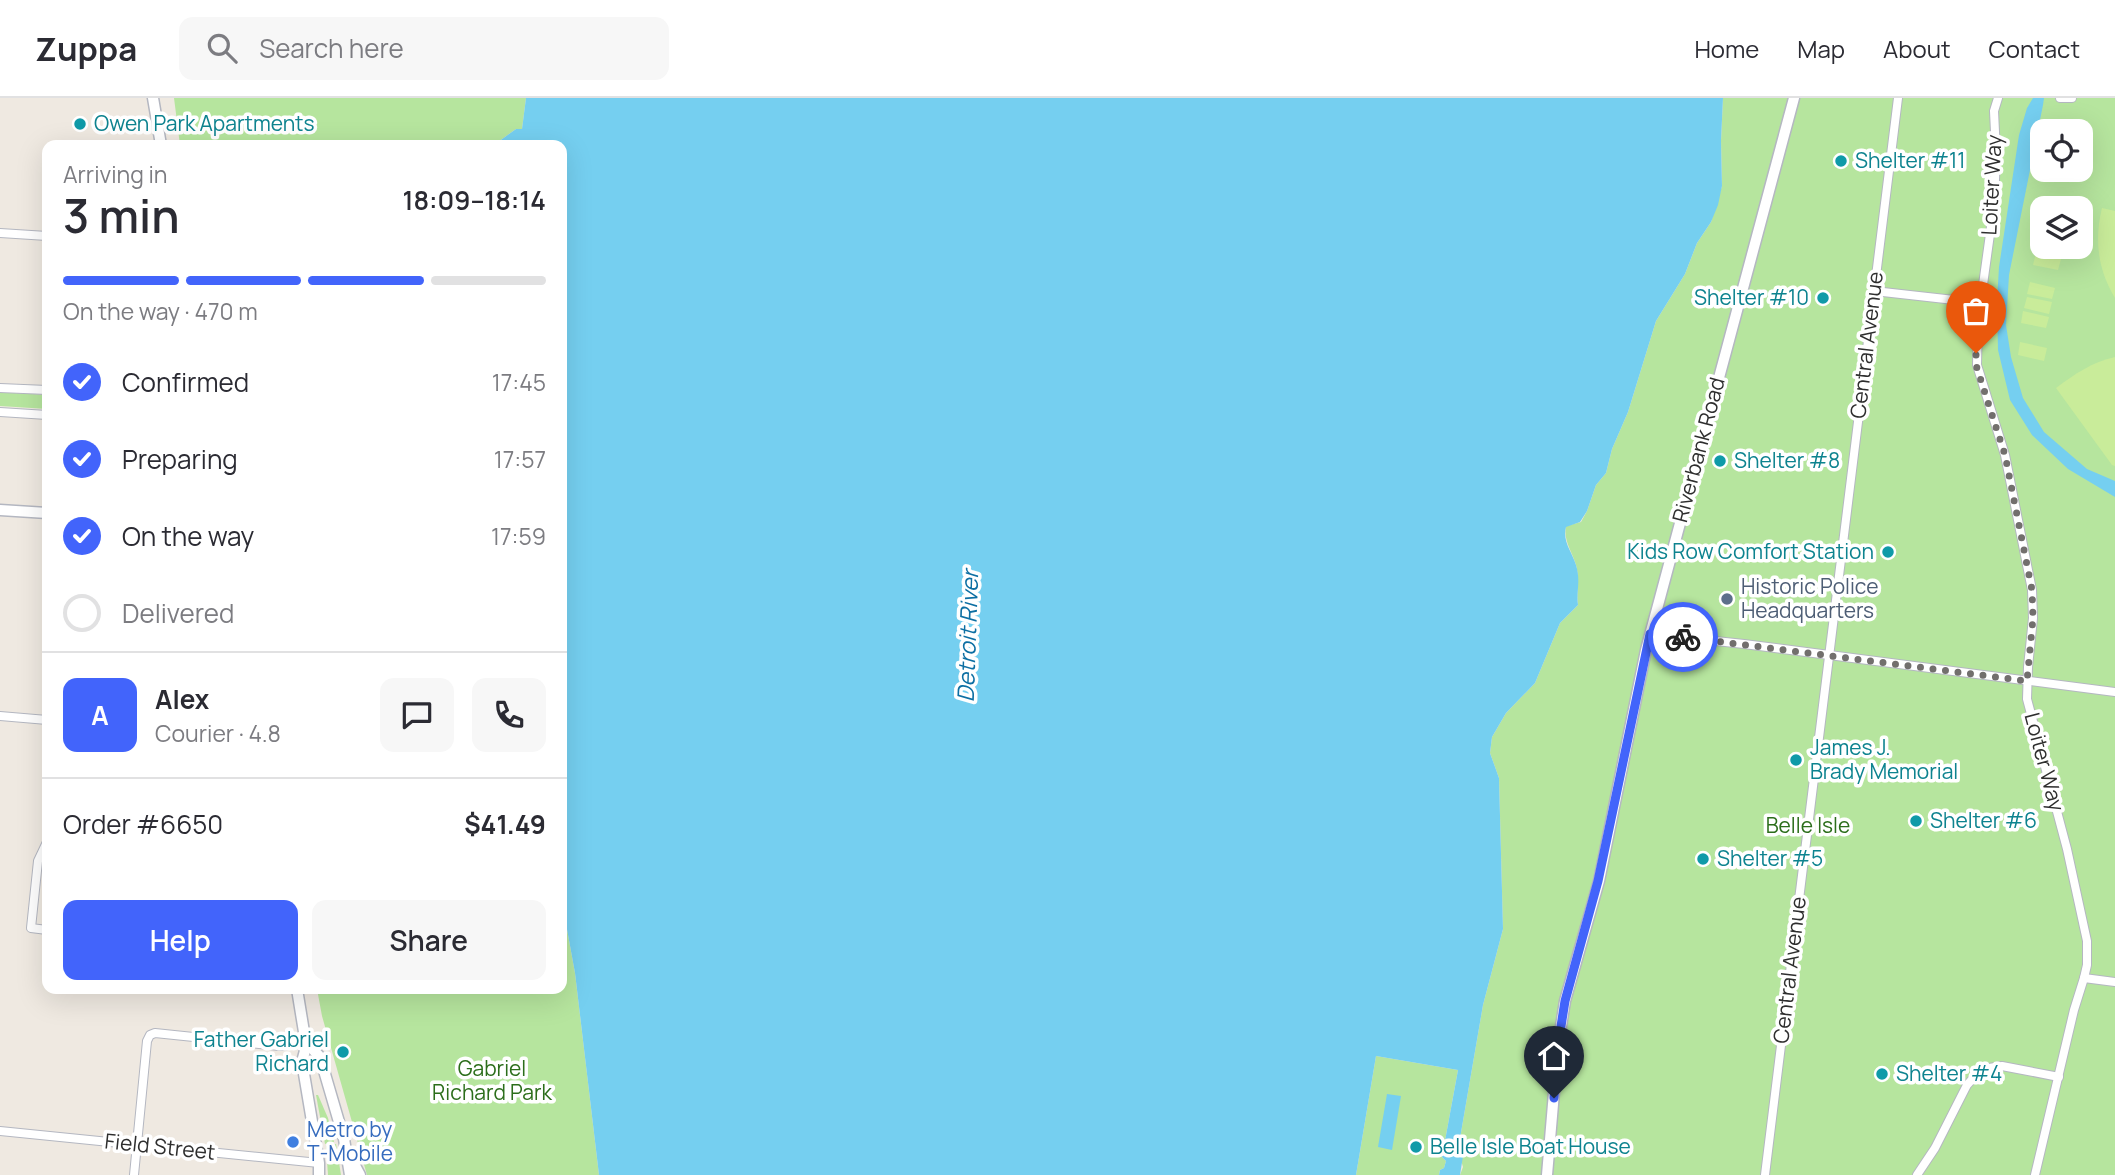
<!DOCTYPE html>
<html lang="en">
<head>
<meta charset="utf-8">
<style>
	body { margin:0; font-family:Manrope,sans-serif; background:#f7f7f7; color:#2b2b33; height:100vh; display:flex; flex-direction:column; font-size:26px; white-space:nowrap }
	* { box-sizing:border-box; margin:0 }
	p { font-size:23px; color:#7c7c81 }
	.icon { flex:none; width:38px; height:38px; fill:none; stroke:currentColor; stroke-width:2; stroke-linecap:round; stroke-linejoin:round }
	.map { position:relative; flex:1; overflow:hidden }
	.drawer { position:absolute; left:42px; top:42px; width:525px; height:854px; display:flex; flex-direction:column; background:#fff; border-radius:14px; box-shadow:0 7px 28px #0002 }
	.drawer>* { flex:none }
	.buttons { position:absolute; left:2030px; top:21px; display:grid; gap:14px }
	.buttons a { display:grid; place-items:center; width:63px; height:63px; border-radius:14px; background:#fff; box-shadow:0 7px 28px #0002; font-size:35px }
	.pin { position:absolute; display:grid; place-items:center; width:60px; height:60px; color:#fff; margin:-72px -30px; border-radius:50% 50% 50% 0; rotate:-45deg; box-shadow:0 0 7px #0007 }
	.pin .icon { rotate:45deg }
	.courier { position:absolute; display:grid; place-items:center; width:70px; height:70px; margin:-35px; border:5px solid #4264fb; border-radius:50%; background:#fff; color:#222; box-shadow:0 2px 9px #0007 }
	.headline em { font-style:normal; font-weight:600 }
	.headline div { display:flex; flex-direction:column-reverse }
	.headline { display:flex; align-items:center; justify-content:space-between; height:119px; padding:0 21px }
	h1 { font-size:46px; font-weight:600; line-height:52px }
	.bar { display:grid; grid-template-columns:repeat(4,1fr); gap:10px 7px; align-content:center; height:84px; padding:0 21px }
	.bar i { height:9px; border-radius:5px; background:#e1e1e2 }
	.bar .on { background:#4264fb }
	.bar p { grid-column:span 4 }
	.line { display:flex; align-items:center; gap:18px; padding:0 21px; border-top:2px solid #e1e1e2 }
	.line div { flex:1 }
	.round { display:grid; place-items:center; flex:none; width:74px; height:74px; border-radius:14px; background:#f7f7f7 }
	ol { padding:0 21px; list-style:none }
	li { display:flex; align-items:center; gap:21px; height:77px }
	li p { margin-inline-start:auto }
	li .icon { padding:7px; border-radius:50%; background:#4264fb; color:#fff; stroke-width:4 }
	li:last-child { color:#7c7c81 }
	li i { width:38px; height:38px; border:4px solid #e1e1e2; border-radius:50% }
	.primary-button { display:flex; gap:14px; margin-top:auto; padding:14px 21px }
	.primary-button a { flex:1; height:80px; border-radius:14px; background:#4264fb; color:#fff; font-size:28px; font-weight:600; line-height:80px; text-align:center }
	.primary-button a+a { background:#f7f7f7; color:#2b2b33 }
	header { display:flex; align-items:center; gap:42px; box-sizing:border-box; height:98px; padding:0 35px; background:#fff; border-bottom:2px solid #e1e1e2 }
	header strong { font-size:33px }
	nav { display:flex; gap:38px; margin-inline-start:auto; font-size:24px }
	.search { width:490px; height:63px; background:#f7f7f7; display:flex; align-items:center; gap:18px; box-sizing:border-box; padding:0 24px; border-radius:14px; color:#7c7c81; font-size:26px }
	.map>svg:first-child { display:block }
	.green { fill:#b6e59e; fill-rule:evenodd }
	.pitch { fill:#c9ec9a }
	.water { fill:#75cff0 }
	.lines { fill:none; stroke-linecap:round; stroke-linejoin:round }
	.street-casing { stroke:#b4b7c1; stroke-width:10 }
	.secondary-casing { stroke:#b4b7c1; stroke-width:13 }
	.street { stroke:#fff; stroke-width:8 }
	.secondary { stroke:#fff; stroke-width:10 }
	.done { stroke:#726f6d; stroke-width:7; stroke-dasharray:0 12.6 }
	.route { stroke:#4264fb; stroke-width:9 }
	.culture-dot { fill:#0f9aa8; stroke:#fff; stroke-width:2.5 }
	.service-dot { fill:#5c6f8a; stroke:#fff; stroke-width:2.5 }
	.shop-dot { fill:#3f7fe0; stroke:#fff; stroke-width:2.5 }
	.labels { text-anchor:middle; stroke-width:7; stroke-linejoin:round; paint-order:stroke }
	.culture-label { font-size:21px; fill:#0d838f; stroke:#fff; text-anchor:start }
	.street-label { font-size:21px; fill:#2e2e2e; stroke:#fff }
	.service-label { font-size:21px; fill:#4e5e75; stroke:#fff; text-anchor:start }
	.park-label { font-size:21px; fill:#2c6e1b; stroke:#fff }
	.shop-label { font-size:21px; fill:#366cbe; stroke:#fff; text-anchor:start }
	.water-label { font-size:23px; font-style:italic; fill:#0d6fa3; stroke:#fff }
</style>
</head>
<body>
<header>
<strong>Zuppa</strong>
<div class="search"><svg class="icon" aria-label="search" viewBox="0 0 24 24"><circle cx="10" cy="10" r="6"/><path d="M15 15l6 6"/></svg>Search here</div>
<nav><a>Home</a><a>Map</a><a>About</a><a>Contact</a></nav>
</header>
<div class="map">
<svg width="2115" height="1077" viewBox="0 0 2115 1077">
	<rect width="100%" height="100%" fill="#efe9e1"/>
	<g class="green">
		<polygon points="174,0 526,0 522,31 516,31 494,47 180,47"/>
		<path d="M1723,0H2115V1077H1460L1463,1069L1458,1052L1483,907L1503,831L1499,680L1490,655L1492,639L1506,615L1535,585L1560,525L1578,507C1576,493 1580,482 1576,467C1572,453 1563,442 1566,428L1581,424L1587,413L1596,387L1606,375L1612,351L1628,314L1656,223L1685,176L1697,145L1711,124L1722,88L1721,43ZM2042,33H2081V72H2042ZM2042,110H2081V149H2042Z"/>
		<polygon points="0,294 47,297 47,311 0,308"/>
		<polygon points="562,804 575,875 599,1077 367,1077 322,918 317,891 562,891"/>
		<polygon points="1376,958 1458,972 1442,1059 1446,1063 1444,1070 1440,1072 1439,1077 1356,1077"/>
		<polygon points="316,997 318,997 328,1020 334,1044 325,1046"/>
		<polygon points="336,1046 341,1077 328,1077 326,1048"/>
	</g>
	<g class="pitch">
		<path d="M2102,110L2115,113V200C2098,172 2094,142 2102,110Z"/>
		<polygon points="2036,155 2061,161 2058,172 2033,167"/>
		<polygon points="2030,184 2055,190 2052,201 2027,196"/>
		<polygon points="2027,199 2052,204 2049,216 2024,210"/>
		<polygon points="2023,213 2049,219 2046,230 2021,225"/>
		<polygon points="2020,244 2047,250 2044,263 2018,257"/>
		<path d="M2115,259V368L2112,367L2056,290C2075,276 2092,264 2115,259Z"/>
	</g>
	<g class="water">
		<path d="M526,0H1723L1721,43L1722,88L1718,107L1711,124L1697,145L1685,176L1656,223L1628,314L1612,351L1606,375L1596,387L1587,413L1580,424L1566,429C1562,443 1572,454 1576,467C1581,483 1576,494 1578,507L1560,525L1535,585L1506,615L1492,639L1490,655L1499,680L1503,831L1483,907L1458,1052L1463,1058L1460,1077H1439L1440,1072L1444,1070L1446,1063L1442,1059L1458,972L1376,958L1356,1077H599L575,875L562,804V47H494L516,31H522Z"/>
		<polygon points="2033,0 2044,0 2043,7 2009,177 2006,227 2011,259 2023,300 2044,334 2087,371 2115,383 2115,399 2068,371 2032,337 2010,302 1998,252 1997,203 1999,169 2019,37 2027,10"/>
		<polygon points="1387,996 1401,998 1392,1052 1378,1049"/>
	</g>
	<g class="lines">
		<g class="street-casing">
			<g id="street">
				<polyline points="1998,0 1994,13 1996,55 1994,107 1978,223 1977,267 2005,357 2032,492 2033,520 2028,569 2027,601 2067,751 2087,843 2087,867 2084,880 2074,912 2035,1077"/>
				<polyline points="2060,0 2072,0"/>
				<polyline points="0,135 47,138"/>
				<polyline points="1874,193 1981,205"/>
				<polyline points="0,290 47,292"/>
				<polyline points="0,314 47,317"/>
				<polyline points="1650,536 1744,546 2115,594"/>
				<polyline points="0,618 47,622"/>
				<polyline points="47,744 38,763 31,830 47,832"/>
				<polyline points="2084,880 2115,884"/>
				<polyline points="0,1033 319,1065"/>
				<polyline points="134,1077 147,943 150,937 155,935 279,948 307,945"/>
				<polyline points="1765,1077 1898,0"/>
				<polyline points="1917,1077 1935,1050 1967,987 1977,976 1989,970 2002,968 2059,979"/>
			</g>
		</g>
		<g class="secondary-casing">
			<g id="secondary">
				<polyline points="153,0 161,47"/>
				<polyline points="0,412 47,415"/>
				<polyline points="297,891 305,940 307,945 320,959 344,1041 350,1077"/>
				<polyline points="307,945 302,964 319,1065 319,1077"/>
				<polyline points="350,1058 360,1077"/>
				<polyline points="1547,1077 1558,947 1565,903 1599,783 1646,552 1794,0"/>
			</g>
		</g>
		<use href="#street" class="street"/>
		<use href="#secondary" class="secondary"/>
	</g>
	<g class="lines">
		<polyline class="done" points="1683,539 2027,583 2033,520 2032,492 2005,357 1976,267 1976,255"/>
		<polyline class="route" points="1554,1000 1558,947 1565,903 1598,783 1650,536 1683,539"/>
	</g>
	<g class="culture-dot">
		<circle cx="80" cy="26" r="7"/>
		<circle cx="1841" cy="63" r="7"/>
		<circle cx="1823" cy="200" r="7"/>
		<circle cx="1720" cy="363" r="7"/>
		<circle cx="1888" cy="454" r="7"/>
		<circle cx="1796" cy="662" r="7"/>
		<circle cx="1916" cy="723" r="7"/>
		<circle cx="1703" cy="761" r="7"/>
		<circle cx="343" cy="954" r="7"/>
		<circle cx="1882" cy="976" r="7"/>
		<circle cx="1416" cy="1049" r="7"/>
	</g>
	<circle class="service-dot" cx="1727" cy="501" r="7"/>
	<circle class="shop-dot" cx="293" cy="1044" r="7"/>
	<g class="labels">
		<g class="culture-label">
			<text x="94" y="33">Owen Park Apartments</text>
			<text x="1855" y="70">Shelter #11</text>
			<text x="1809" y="207" text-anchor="end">Shelter #10</text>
			<text x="1734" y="370">Shelter #8</text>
			<text x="1874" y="461" text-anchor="end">Kids Row Comfort Station</text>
			<text x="1810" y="657">James J.<tspan x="1810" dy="24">Brady Memorial</tspan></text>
			<text x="1930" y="730">Shelter #6</text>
			<text x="1717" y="768">Shelter #5</text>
			<text x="329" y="949" text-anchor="end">Father Gabriel<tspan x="329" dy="24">Richard</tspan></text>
			<text x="1896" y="983">Shelter #4</text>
			<text x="1430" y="1056">Belle Isle Boat House</text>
		</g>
		<g class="street-label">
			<text transform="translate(1992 87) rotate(-87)" y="7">Loiter Way</text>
			<text transform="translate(1867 247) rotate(-83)" y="7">Central Avenue</text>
			<text transform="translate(1699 352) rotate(-75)" y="7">Riverbank Road</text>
			<text transform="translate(2044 664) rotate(75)" y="7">Loiter Way</text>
			<text transform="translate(1790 872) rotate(-83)" y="7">Central Avenue</text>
			<text transform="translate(160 1049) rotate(6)" y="7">Field Street</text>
		</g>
		<g class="service-label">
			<text x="1741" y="496">Historic Police<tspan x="1741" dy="24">Headquarters</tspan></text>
		</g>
		<g class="park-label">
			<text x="1808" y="735">Belle Isle</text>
			<text x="492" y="978">Gabriel<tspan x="492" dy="24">Richard Park</tspan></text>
		</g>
		<g class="shop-label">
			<text x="307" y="1039">Metro by<tspan x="307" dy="24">T-Mobile</tspan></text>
		</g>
		<g class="water-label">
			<text transform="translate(968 538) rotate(-88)" y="8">Detroit River</text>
		</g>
	</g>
</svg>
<div class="buttons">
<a><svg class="icon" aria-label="locate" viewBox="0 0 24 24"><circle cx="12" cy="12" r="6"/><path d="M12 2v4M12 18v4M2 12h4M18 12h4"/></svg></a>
<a><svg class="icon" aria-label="layers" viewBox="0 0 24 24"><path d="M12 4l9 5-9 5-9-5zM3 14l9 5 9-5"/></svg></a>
</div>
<div class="pin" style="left:1976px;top:255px;background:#ea580c"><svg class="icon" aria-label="bag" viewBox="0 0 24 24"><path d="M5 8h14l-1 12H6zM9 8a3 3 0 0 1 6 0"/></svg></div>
<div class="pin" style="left:1554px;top:1000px;background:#1f2937"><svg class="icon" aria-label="home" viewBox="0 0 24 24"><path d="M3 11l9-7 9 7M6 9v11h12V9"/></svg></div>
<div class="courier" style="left:1683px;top:539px"><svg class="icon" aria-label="bike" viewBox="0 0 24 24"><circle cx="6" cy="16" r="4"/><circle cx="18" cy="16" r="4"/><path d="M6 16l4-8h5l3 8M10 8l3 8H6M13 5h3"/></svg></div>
<section class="drawer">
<div class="headline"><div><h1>3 min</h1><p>Arriving in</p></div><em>18:09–18:14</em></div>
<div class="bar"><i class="on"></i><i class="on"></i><i class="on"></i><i></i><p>On the way · 470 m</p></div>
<ol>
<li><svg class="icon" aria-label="check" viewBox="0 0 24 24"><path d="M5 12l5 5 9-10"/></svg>Confirmed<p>17:45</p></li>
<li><svg class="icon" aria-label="check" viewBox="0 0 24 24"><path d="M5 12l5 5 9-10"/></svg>Preparing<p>17:57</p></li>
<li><svg class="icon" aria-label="check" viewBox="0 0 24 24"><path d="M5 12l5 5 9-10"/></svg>On the way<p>17:59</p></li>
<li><i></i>Delivered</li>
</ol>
<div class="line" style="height:126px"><b class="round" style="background:#4264fb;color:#fff">A</b><div><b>Alex</b><p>Courier · 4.8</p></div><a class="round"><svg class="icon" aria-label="chat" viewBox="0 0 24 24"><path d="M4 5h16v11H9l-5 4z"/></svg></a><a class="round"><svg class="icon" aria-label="phone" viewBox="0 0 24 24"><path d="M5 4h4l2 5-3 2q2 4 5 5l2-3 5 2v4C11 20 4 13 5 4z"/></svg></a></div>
<div class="line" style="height:91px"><div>Order #6650</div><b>$41.49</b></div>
<div class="primary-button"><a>Help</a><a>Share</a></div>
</section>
</div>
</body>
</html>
